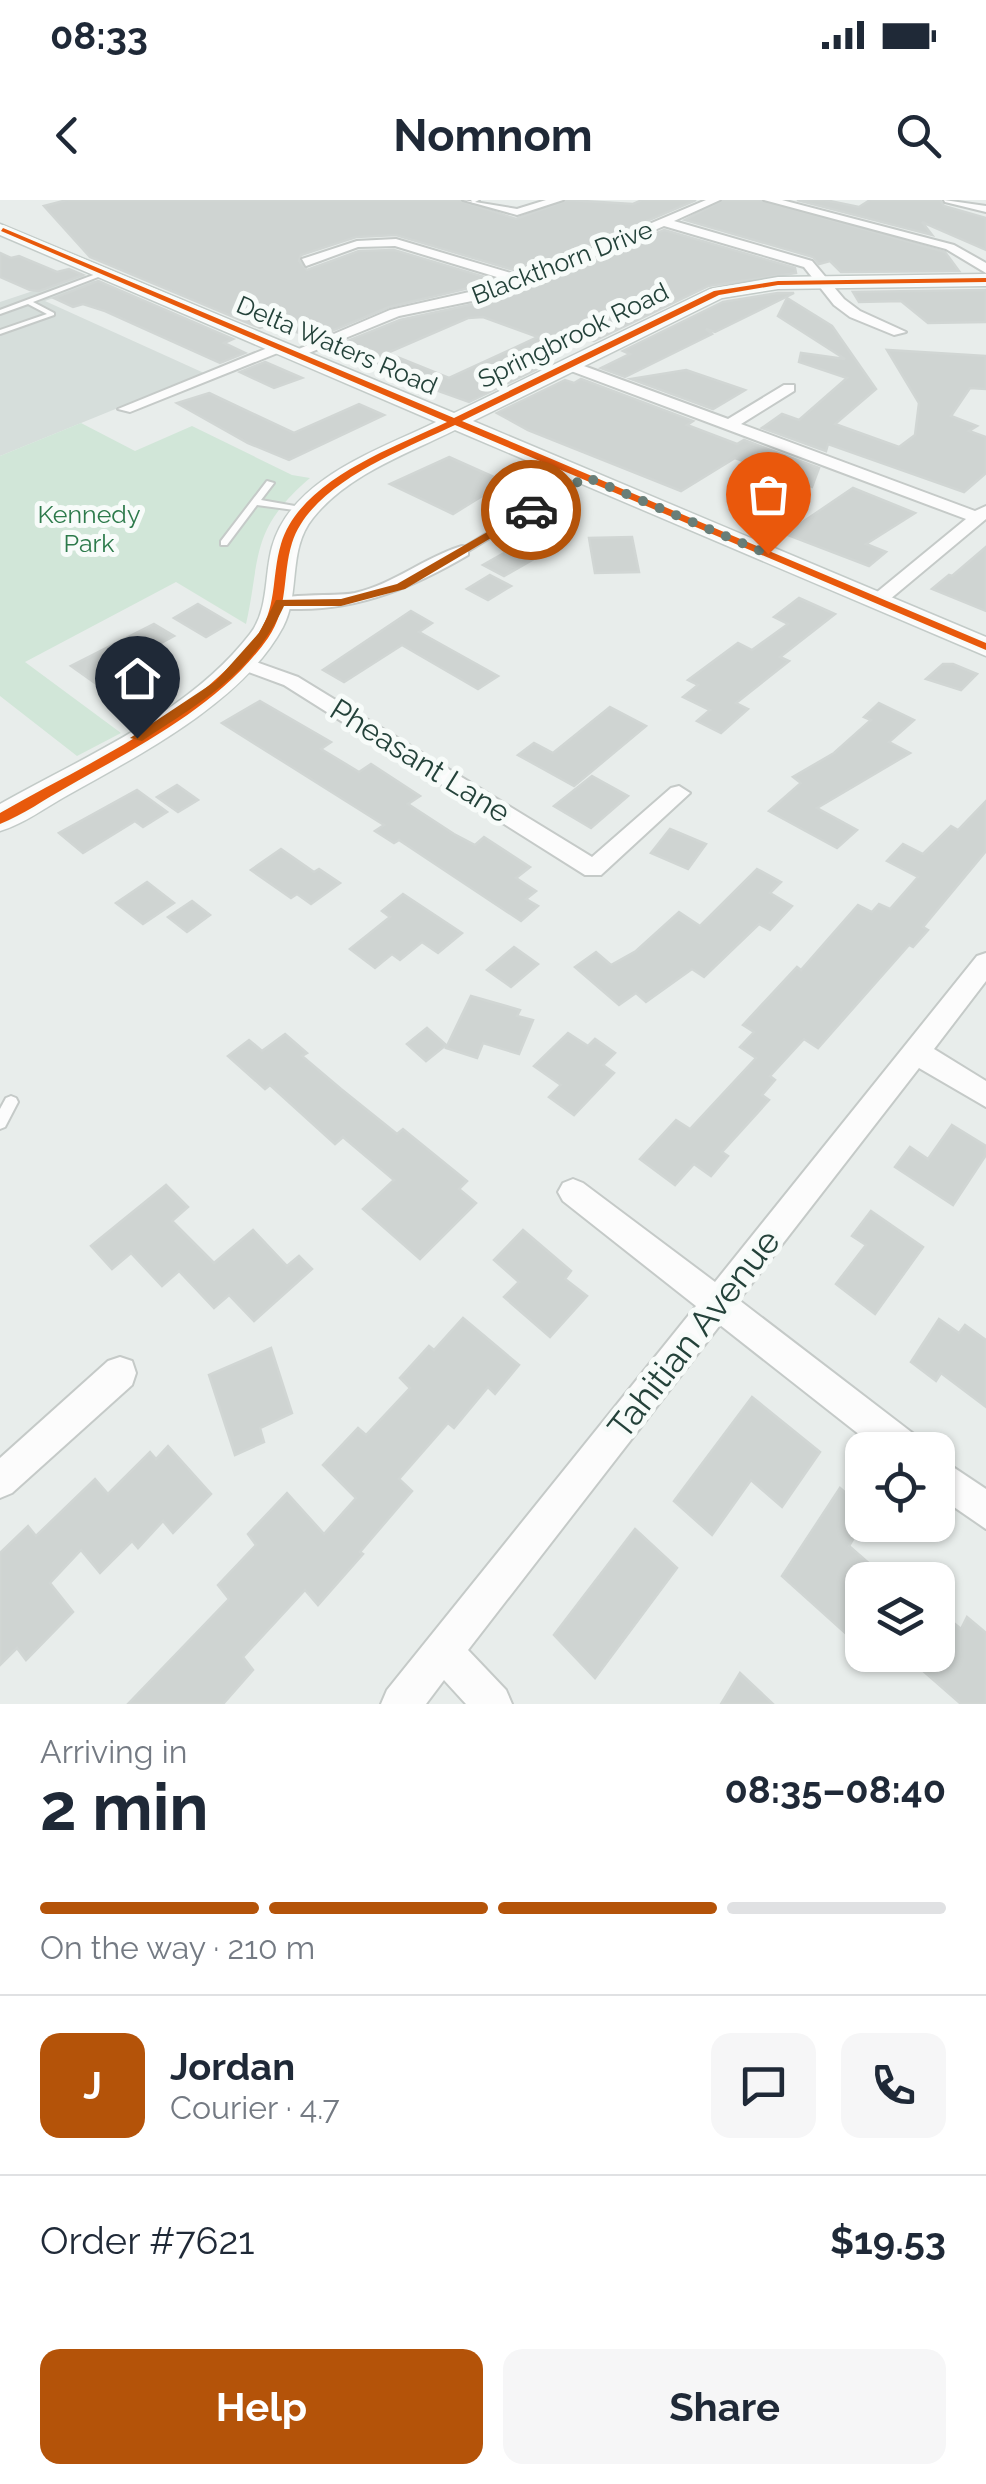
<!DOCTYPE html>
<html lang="en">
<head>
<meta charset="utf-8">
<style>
	body { margin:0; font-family:Raleway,sans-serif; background:#f6f6f7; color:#1f2937; height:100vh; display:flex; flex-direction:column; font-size:38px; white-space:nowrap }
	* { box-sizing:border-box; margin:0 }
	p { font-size:32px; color:#747a83 }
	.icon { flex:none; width:55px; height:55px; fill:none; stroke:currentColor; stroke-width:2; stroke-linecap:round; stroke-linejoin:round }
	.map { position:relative; height:1504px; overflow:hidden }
	.panel { display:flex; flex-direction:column; background:#fff; flex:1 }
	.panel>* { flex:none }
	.tools { position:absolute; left:845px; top:1232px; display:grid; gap:20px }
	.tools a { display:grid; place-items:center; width:110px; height:110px; border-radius:20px; background:#fff; box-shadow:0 2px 8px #0004; font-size:50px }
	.pin { position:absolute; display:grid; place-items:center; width:85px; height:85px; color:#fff; margin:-102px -42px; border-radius:50% 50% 50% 0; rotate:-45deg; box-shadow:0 0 10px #0007 }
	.pin .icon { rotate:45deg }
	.courier { position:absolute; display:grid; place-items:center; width:100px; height:100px; margin:-50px; border:8px solid #b45309; border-radius:50%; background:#fff; color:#222; box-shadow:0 2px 12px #0007 }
	.summary em { font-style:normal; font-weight:700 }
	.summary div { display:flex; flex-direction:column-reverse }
	.summary { display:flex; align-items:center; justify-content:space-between; height:170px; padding:0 40px }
	h1 { font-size:65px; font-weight:700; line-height:75px }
	.bar { display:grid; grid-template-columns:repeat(4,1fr); gap:15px 10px; align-content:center; height:120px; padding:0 40px }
	.bar i { height:12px; border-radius:8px; background:#e0e1e3 }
	.bar .selected { background:#b45309 }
	.bar p { grid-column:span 4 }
	.line { display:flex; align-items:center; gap:25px; padding:0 40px; border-top:2px solid #e0e1e3 }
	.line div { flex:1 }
	.round { display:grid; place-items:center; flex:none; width:105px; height:105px; border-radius:20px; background:#f6f6f7 }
	.button { display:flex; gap:20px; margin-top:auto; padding:20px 40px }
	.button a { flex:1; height:115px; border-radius:20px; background:#b45309; color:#fff; font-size:40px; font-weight:700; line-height:115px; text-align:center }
	.button a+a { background:#f6f6f7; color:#1f2937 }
	.status { display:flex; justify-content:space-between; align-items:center; height:70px; padding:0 50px; background:#fff; direction:ltr }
	.status svg { height:28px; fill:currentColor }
	header { display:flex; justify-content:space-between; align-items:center; height:130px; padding:0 40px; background:#fff; font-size:45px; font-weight:700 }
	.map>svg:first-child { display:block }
	.built { fill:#d6dedb }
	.green { fill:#d1e6d8 }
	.building { fill:#cfd4d2; stroke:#d1d6d4; stroke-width:2.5; fill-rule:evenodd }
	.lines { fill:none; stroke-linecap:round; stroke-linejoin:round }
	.lane-casing { stroke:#c5cac8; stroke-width:4 }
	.street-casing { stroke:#c5cac8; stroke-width:4 }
	.secondary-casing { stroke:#c3cbc8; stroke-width:3 }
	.lane { fill:#fcfcfc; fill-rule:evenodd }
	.street { fill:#fcfcfc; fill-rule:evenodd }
	.secondary { fill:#fcfcfc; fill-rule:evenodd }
	.cycleway-casing { stroke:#f7fbf9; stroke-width:6 }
	.cycleway { fill:#e8590c; fill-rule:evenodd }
	.route { fill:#b45309 }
	.done { stroke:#697e78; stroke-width:10; stroke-dasharray:0 18 }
	.labels { text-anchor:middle; stroke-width:10; stroke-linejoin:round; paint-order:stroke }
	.far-street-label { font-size:25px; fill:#24423a; stroke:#f7fbf9 }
	.far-park-label { font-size:25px; fill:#2d7a4b; stroke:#f7fbf9 }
	.street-label { font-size:30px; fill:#24423a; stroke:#f7fbf9 }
	.near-street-label { font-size:35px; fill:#24423a; stroke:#f7fbf9 }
</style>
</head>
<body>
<div class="status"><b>08:33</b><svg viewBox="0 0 49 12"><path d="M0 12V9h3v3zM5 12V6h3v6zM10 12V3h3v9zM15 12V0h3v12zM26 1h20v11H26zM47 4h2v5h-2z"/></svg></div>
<header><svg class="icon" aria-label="back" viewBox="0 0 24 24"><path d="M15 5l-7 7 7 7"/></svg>Nomnom<svg class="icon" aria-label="search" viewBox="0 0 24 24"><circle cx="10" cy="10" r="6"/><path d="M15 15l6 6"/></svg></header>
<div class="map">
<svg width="986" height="1504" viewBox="0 0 986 1504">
	<rect width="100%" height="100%" fill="#e8edeb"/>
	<polygon class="built" points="81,75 98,82 45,101 204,173 0,256 0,102"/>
	<path class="green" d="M81,223L135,251L192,226L292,275L310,278C249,330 261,358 246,424L176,382L25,462L121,533L77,556L0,496V256Z"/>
	<g class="building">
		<polygon points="67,0 459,0 516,19 567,0 633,4 642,0 696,0 524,73 396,35 356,37 301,55 299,61 307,70 359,51 394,50 498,81 389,107 315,138 271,124 260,128 90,57 44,6"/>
		<polygon points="723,0 760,0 945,52 959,71 841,72 830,61 819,64 813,57 685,20"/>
		<polygon points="797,0 825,0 859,7 870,0 940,0 944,6 986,18 986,50 922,22 932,35"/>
		<path d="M664,30L795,68L796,73L708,86L594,141L582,137L526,164L537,169L469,202L377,169L342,154L348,152L335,146L400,120L507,97ZM483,117L538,137L449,178L387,153L468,118Z"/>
		<polygon points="0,53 11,58 19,56 57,72 69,69 83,75 39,91 30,90 0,77"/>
		<polygon points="98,81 233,139 224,143 245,153 220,163 105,111 83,104 73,107 54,98"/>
		<polygon points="986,90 986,122 928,123 901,101 859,102 853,92"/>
		<polygon points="778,93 794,93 715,132 706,129 712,134 625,177 601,168 630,154 623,151 723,102"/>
		<polygon points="787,98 832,126 876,189 835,224 899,247 915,235 919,203 887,150 986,156 986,189 970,188 951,216 977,226 969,231 986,237 986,273 964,292 828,244 826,251 762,228 782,214 799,220 847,178 799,162 801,153 845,159 778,116"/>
		<polygon points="265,162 302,178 274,188 240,172"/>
		<polygon points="686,170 745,190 713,209 631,179"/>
		<polygon points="581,179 693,221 687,225 737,244 744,240 819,268 812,287 735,258 681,291 528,230 497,213 565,180 574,183"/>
		<polygon points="209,193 294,233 359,204 384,215 289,260 248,243 177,203"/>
		<polygon points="449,257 505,282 453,314 390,284"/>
		<polygon points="853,288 915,313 866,344 886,352 869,366 785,334"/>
		<polygon points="632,337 639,372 595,373 589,338"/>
		<polygon points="518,345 539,356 504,376 483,365"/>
		<polygon points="986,347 986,411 932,389 949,375 952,376"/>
		<polygon points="490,375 511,386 488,400 467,389"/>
		<polygon points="799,398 835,414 780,457 789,461 736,503 748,509 721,533 697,521 710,510 683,497 698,485 688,480 738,443 752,450 788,424 774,417"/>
		<polygon points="198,404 230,423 206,437 174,418"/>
		<polygon points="411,411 432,423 419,432 498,476 478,489 402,445 344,482 323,470"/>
		<polygon points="154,424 174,436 152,448 158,452 129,467 138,473 105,490 71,466"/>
		<polygon points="943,464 953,464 977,474 961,490 926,479"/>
		<polygon points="260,501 331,542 321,549 359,572 371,564 420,596 408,604 454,634 475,645 484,637 530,667 516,678 536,691 526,699 538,706 521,721 399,640 394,643 375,631 384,625 222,523"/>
		<polygon points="879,503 914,520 889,542 910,553 817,608 857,630 837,648 769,611 801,583 793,577 834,553 871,520 864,517"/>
		<polygon points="610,507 646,526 574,586 518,555 534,543 553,553"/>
		<polygon points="592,576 628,596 591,628 554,606"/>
		<polygon points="177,585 198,600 178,612 157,597"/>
		<polygon points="137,590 167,612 143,627 135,621 83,653 59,633"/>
		<polygon points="986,601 986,651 923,727 928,730 913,747 909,745 818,848 804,839 770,876 775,880 762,895 769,900 722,952 728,956 711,976 694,964 675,985 640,959 676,920 690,929 756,858 740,847 754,832 743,825 797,767 801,770 858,705 872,712 879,704 890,709 918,677 887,661 903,644 923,654 951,626 958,630"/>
		<polygon points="670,629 706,644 688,669 651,653"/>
		<polygon points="281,649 314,672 319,669 340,683 311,704 297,694 291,698 251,670"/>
		<polygon points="757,669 781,682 770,693 792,706 770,730 759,724 704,777 692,769 646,802 636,793 619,805 575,767 596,752 611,765 636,751 679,712 700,726"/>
		<polygon points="147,682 174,703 143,724 116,703"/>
		<polygon points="403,694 462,733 438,753 422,742 400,760 392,754 375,768 350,749 390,717 382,711"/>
		<polygon points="192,701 210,715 187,732 168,717"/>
		<polygon points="514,747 538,764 511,787 487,770"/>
		<polygon points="471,796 520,810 517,816 533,820 519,854 483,843 477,858 446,848"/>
		<polygon points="427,828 446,845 426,861 407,844"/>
		<polygon points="568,833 588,846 595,839 615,853 603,865 614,873 574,915 549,897 561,885 534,866"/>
		<polygon points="285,834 307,853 302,856 341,889 397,934 403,929 467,981 459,989 476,1003 420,1059 363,1009 394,980 343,937 335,944 270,885 265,889 228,856 249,840 262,851"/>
		<polygon points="952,925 986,946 986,955 953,1005 895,967 910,947 928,959"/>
		<polygon points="166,985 188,1007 172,1021 214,1063 253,1030 287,1066 299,1056 312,1069 254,1121 229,1095 214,1108 179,1071 162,1086 131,1053 112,1069 91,1046"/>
		<polygon points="871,1011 923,1047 875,1114 836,1084 866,1045 852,1036"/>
		<polygon points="523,1030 571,1071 565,1079 587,1096 550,1137 504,1097 519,1082 494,1060"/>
		<polygon points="463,1118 519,1165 495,1194 488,1187 454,1228 448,1223 399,1279 412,1291 360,1352 363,1354 318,1405 305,1390 243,1457 253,1470 223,1504 128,1504 229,1399 218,1385 256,1345 248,1334 287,1293 324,1334 356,1298 323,1265 358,1228 366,1235 410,1188 400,1178 429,1146 434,1150"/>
		<polygon points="939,1119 959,1133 965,1125 986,1140 986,1207 941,1173 936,1181 911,1162"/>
		<polygon points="271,1148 292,1213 260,1228 264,1242 235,1255 209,1175"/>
		<polygon points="752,1197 820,1252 782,1307 751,1280 712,1335 674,1301"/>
		<polygon points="168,1246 211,1294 173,1333 163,1321 138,1348 132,1341 100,1373 81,1350 50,1383 73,1412 26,1460 17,1448 0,1465 0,1353 28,1326 36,1336 95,1279 108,1294 150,1252 156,1259"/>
		<polygon points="840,1288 862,1307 862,1324 849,1346 888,1380 862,1380 862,1448 782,1376"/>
		<polygon points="635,1329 677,1368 595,1478 554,1435"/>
		<polygon points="938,1410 961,1429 967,1417 986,1433 986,1504 961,1504 905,1455 938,1455"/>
		<polygon points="740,1473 773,1504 721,1504"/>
	</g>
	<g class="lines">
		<g class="lane-casing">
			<g id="lane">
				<polygon points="471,0 479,0 473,3"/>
				<polygon points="104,71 106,74 33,102 54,113 54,115 0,134 0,130 47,114 28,104 0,114 0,110"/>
				<polygon points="583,275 590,277 465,353 458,351"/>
				<polygon points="267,281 274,283 261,300 306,308 310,310 309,312 257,305 227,345 221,345 221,341"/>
				<polygon points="11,896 16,898 18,902 5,927 0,929 0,909 6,898"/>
			</g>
		</g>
		<g class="street-casing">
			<g id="street">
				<polygon points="463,0 517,9 546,0 563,0 517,15"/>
				<polygon points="706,0 720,0 674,21 812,61 844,99 860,111 906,132 894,135 850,117 834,105 804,67 664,26 506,94 399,116 299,157 287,154 390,110 513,82 395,46 358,47 306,66 302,59 357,41 396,39 524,77"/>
				<polygon points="764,0 782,0 954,45 986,63 986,73 946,49"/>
				<polygon points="944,0 986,6 986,12 945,2"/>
				<polygon points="280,143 285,144 285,150 130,212 118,209"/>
				<polygon points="563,162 573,162 728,219 784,185 794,185 794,191 741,224 975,311 986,306 986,319 883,405 871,405 871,397 966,319 563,168"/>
				<path d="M462,346L468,347V355C415,386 362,409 300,409C288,409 279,410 271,403C284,392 334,397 355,393C394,384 425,357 462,346Z"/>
				<polygon points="242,457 298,477 592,657 671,588 679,586 690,593 601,675 585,675 284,485 235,467 232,463"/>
				<polygon points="986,753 986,781 934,849 986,881 986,907 919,868 739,1100 919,1238 924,1250 879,1250 720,1125 468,1450 506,1490 512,1504 466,1504 444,1480 426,1504 381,1504 387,1490 696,1106 563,1001 558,992 563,983 573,979 583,983 715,1082 977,756"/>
				<polygon points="120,1157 132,1161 136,1173 132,1185 12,1293 0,1298 0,1258 108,1161"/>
				<polygon points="938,1257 986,1289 986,1329 938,1296"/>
			</g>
		</g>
		<g class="secondary-casing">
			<path id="secondary" d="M0,24L454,213L710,89L778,77L986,74V86L778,89L722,98L473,221L986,437V456L455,230C407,254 348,274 313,318C287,350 301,393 283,427C243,502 139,555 68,595C46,607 24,624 0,631V604C85,556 188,514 250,434C269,409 264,376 272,347C291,278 379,250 436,222L0,35Z"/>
		</g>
		<use href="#lane" class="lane"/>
		<use href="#street" class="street"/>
		<use href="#secondary" class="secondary"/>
		<g class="cycleway-casing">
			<path id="cycleway" d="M3,28L454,218L714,91L778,81L986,78V82L778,85L719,95L462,221L986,443V450L455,225C403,250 311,283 292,343C282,375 289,408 268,438C220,506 137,547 67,587C45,599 23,615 0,624V613C87,563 191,519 255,438C278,410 271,377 281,344C300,280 393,248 447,222L1,31Z"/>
		</g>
		<use href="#cycleway" class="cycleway"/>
	</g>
	<path class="route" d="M531,307L535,312L405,389L341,406H284C253,473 202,502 142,541L130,538L216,481L259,433L276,400L341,399L397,384Z"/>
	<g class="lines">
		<polyline class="done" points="531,310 586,277 768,354"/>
	</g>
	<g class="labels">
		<g class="far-street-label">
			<text transform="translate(562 62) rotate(-21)" y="9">Blackthorn Drive</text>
			<text transform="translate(573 135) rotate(-26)" y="9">Springbrook Road</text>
			<text transform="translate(337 145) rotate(23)" y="9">Delta Waters Road</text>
		</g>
		<g class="far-park-label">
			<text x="89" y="323">Kennedy<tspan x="89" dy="29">Park</tspan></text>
		</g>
		<g class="street-label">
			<text transform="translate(420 561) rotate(32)" y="10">Pheasant Lane</text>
		</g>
		<g class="near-street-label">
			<text transform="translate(694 1134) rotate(-52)" y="12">Tahitian Avenue</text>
		</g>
	</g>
</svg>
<div class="tools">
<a><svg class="icon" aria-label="locate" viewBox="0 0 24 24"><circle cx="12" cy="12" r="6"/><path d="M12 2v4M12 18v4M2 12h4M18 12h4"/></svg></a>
<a><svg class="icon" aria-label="layers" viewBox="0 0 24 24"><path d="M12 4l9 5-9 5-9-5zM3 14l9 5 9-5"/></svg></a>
</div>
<div class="pin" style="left:768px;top:354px;background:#ea580c"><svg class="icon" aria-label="bag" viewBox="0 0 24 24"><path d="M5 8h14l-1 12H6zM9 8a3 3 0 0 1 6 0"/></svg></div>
<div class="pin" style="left:137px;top:538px;background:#1f2937"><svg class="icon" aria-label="home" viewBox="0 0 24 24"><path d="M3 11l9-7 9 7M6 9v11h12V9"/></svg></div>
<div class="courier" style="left:531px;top:310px"><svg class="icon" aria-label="car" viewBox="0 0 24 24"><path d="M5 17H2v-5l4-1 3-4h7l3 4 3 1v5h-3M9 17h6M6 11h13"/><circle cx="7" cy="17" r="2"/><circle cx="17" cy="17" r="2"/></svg></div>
</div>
<section class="panel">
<div class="summary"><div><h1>2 min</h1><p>Arriving in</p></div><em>08:35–08:40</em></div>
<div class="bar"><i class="selected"></i><i class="selected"></i><i class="selected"></i><i></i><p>On the way · 210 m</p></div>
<div class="line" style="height:180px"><b class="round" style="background:#b45309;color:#fff">J</b><div><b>Jordan</b><p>Courier · 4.7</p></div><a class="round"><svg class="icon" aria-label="chat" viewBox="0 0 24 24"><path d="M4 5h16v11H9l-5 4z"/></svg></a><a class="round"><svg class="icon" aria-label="phone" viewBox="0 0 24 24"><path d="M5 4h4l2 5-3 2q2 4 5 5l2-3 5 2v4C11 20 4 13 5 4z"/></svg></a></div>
<div class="line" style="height:130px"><div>Order #7621</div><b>$19.53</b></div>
<div class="button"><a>Help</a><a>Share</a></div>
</section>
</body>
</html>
